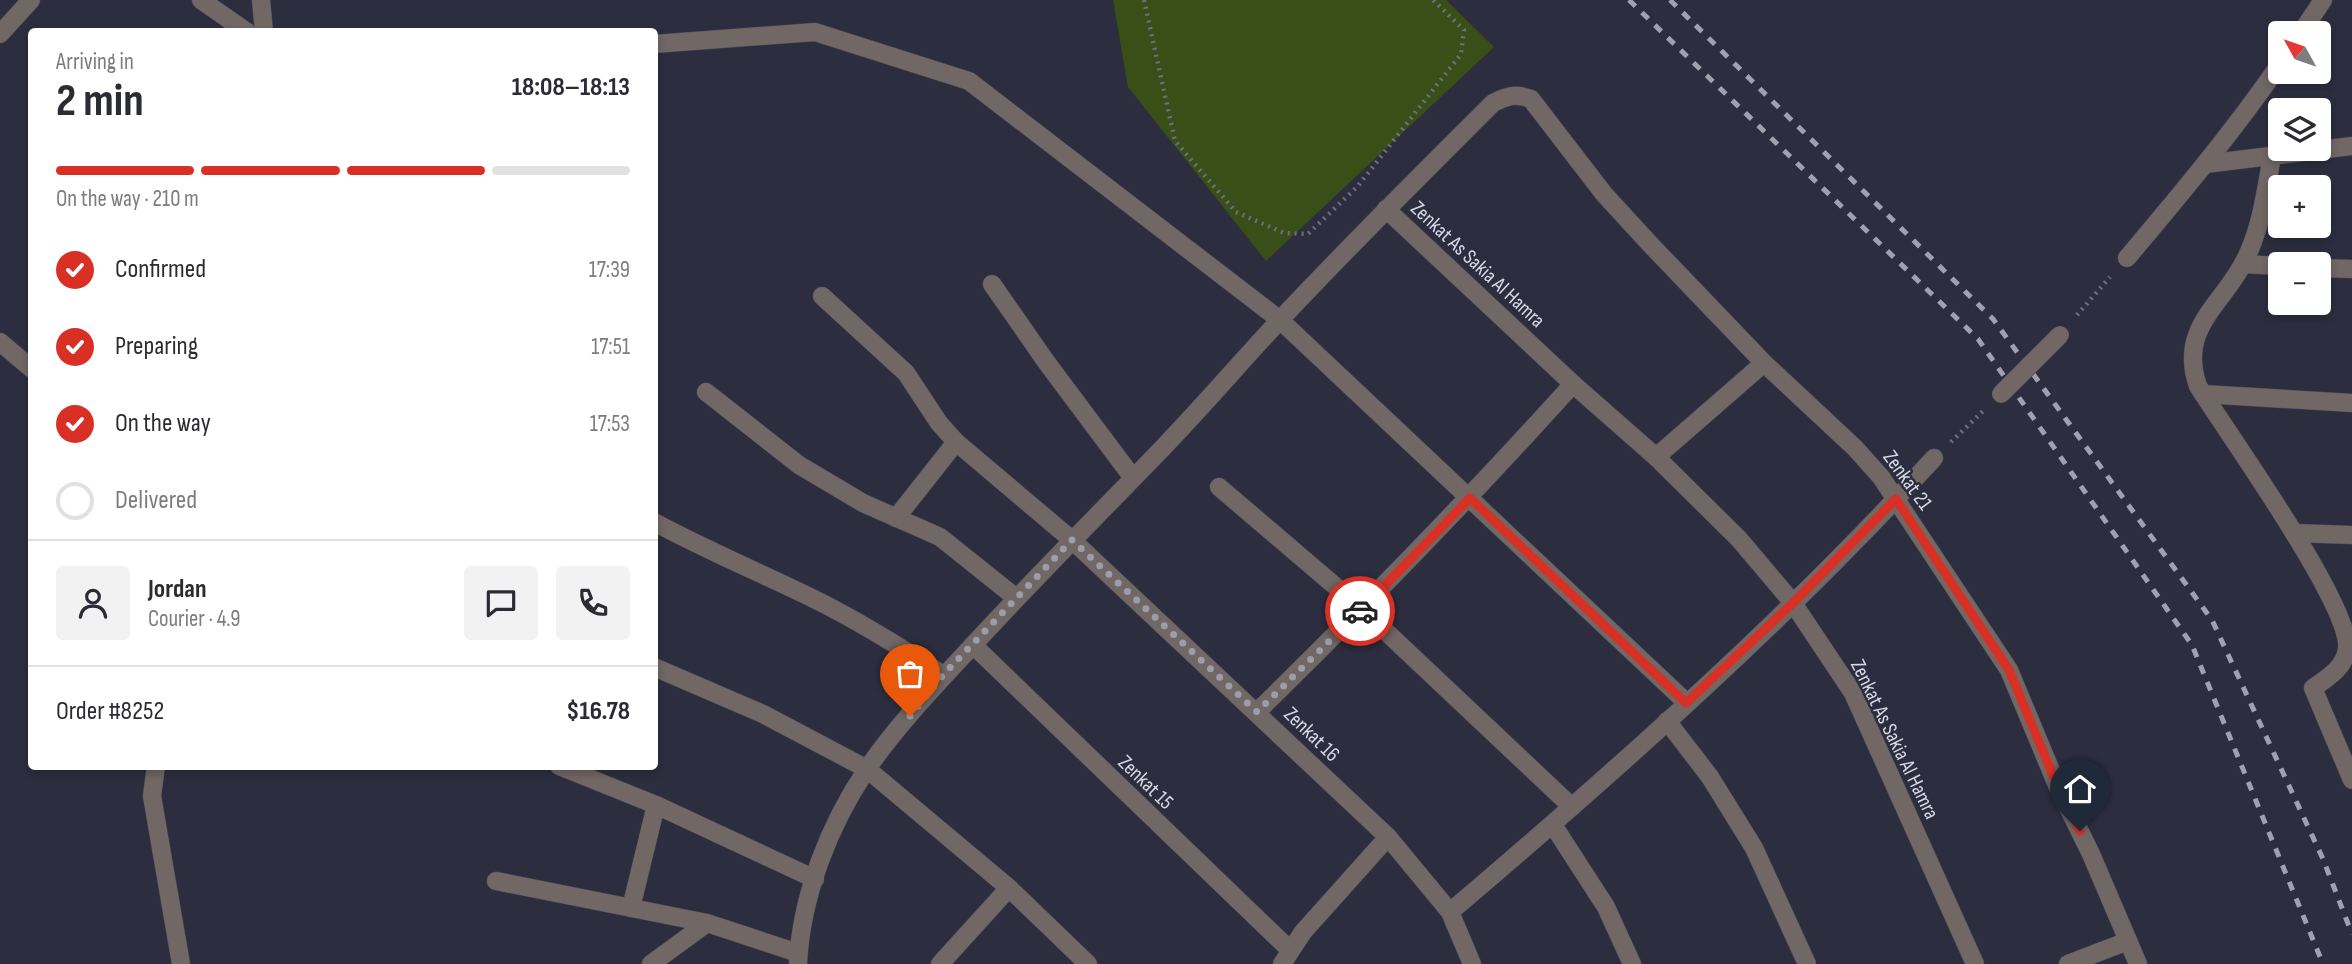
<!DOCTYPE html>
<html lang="en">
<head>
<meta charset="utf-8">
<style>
	body { margin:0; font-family:"Sofia Sans Condensed",sans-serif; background:#f2f2f3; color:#2b2b33; height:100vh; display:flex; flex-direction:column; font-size:26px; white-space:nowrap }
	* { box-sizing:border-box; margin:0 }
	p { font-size:23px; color:#7c7c81 }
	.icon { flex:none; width:38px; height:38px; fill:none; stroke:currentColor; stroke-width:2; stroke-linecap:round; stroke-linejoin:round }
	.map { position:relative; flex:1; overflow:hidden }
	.side { position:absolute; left:28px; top:28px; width:630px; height:742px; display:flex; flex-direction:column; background:#fff; border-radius:7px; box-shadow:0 4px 10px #0003 }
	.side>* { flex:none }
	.needle { width:46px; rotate:310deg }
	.controls { position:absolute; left:2268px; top:21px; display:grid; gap:14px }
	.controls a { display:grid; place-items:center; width:63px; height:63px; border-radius:7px; background:#fff; box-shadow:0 4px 10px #0003; font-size:35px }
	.pin { position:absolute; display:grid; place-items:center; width:60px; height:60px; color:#fff; margin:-72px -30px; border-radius:50% 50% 50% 0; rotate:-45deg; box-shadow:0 0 7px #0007 }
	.pin .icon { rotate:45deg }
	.courier { position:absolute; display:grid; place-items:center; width:70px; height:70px; margin:-35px; border:5px solid #d93025; border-radius:50%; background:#fff; color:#222; box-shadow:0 2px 9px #0007 }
	.headline em { font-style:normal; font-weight:700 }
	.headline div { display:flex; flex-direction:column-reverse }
	.headline { display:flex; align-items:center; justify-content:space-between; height:119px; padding:0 28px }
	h1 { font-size:46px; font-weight:700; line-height:52px }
	.bar { display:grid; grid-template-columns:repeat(4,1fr); gap:10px 7px; align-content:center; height:84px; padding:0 28px }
	.bar i { height:9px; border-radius:5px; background:#e1e1e2 }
	.bar .on { background:#d93025 }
	.bar p { grid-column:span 4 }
	.line { display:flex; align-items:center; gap:18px; padding:0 28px; border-top:2px solid #e1e1e2 }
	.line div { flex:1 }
	.round { display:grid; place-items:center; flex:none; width:74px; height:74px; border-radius:7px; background:#f2f2f3 }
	ol { padding:0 28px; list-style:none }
	li { display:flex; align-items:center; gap:21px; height:77px }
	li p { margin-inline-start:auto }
	li .icon { padding:7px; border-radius:50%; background:#d93025; color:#fff; stroke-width:4 }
	li:last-child { color:#7c7c81 }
	li i { width:38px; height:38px; border:4px solid #e1e1e2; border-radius:50% }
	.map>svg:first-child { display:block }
	.green { fill:#3a4e18 }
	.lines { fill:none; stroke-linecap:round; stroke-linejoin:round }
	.minor-casing { stroke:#474959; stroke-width:19 }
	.path { stroke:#6c6f7d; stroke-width:4.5; stroke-dasharray:2 5; stroke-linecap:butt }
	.minor { stroke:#716764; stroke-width:18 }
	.rail { stroke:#9fa2ae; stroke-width:5; stroke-dasharray:9 9; stroke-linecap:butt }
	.minor-bridge-casing { stroke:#474959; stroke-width:19; stroke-linecap:butt }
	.minor-bridge { stroke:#716764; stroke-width:18 }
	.done { stroke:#9a9daa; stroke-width:7; stroke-dasharray:0 12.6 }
	.route { stroke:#d93025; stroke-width:9 }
	.labels { text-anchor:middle; stroke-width:5; stroke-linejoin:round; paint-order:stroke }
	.street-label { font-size:21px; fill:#d6d9e3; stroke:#2c2e3f }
</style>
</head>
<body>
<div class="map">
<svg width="2352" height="964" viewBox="0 0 2352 964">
	<rect width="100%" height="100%" fill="#2c2e3f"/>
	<polygon class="green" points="1113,0 1446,0 1494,47 1266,261 1128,87"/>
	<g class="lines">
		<g class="minor-casing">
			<g id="minor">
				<polyline points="201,0 247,32"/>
				<polyline points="261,0 264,32"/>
				<polyline points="2301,33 2323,0"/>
				<polyline points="0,34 31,0"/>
				<polyline points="654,44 815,32 969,81 1280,320 1687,703"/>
				<path d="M2272,156C2266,189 2262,224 2247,256C2226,303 2177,326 2198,386C2226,431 2352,606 2347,649C2344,669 2327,678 2313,688L2352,780"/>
				<polyline points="2205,164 2352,146"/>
				<polyline points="1386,209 1573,384 1656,457 1739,539 1793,603 1853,693 1975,964"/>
				<path d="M2127,258C2180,195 2233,132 2280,64"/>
				<polyline points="2243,264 2280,266"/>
				<polyline points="2319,268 2352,269"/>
				<polyline points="992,284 1047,363 1133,478"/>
				<polyline points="822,296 906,373 939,423 956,442"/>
				<polyline points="0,342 32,369"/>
				<polyline points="706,392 799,465 863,503 940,537 1015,597"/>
				<polyline points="2203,394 2352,403"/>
				<polyline points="1656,457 1764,363"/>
				<polyline points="1219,487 1362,609 1572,807"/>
				<polyline points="896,518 956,442 1072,540 1388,837 1450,912 1472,964"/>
				<path d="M654,522C706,550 761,573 814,599C859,621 902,648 943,675"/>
				<polyline points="2294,533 2352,535"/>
				<polyline points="973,645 1290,950"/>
				<polyline points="654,667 763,714 867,769 1009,888 1088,964"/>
				<path d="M1257,712C1365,606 1471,497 1573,384"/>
				<polyline points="1667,721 1710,777 1754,848 1807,964"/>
				<polyline points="156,766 152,796 181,964"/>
				<polyline points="559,766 656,805 815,879"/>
				<polyline points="1553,825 1606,907 1632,964"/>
				<polyline points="496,881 707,923"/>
				<polyline points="631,908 656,805"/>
				<path d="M1450,912C1618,769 1785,621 1934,458"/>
				<polyline points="651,964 707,923 798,953"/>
				<path d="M798,964C801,897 829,825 867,769C897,725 937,684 973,645C1032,581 1093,520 1153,458C1197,413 1237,366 1279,321C1349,246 1421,175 1493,103C1507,96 1515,93 1531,99L1604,194L1649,243L1764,363L1855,448L1881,477L2009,670L2057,785L2091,854L2138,964"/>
				<polyline points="940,964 1009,888"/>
				<polyline points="1282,964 1303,932 1388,837"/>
				<polyline points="2068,964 2128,941"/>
			</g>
		</g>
		<g class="path">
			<polyline points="1144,0 1175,141 1236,212 1284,233 1308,234 1358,186 1461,54 1464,30 1433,0"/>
			<polyline points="2077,315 2110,277"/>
			<polyline points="1951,442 1983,411"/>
		</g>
		<use href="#minor" class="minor"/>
		<g class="rail">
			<polyline points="1629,0 1978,339 2192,645 2323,964"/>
			<polyline points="1670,0 1993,319 2212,620 2323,859 2352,934"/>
		</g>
		<g class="minor-bridge-casing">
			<polyline id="minor-bridge" points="2001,394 2060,335"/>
		</g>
		<use href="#minor-bridge" class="minor-bridge"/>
	</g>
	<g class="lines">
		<polyline class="done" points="910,716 943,675 1072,540 1257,712 1360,611"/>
		<polyline class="route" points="1360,611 1470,498 1686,703 1793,603 1896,499 2009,670 2057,785 2080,831"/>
	</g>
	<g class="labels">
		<g class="street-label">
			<text transform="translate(1478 264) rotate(43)" y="7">Zenkat As Sakia Al Hamra</text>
			<text transform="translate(1908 480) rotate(54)" y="7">Zenkat 21</text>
			<text transform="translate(1312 734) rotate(44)" y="7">Zenkat 16</text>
			<text transform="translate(1895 739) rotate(64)" y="7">Zenkat As Sakia Al Hamra</text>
			<text transform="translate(1146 782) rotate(44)" y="7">Zenkat 15</text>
		</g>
	</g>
</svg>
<div class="controls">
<a><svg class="needle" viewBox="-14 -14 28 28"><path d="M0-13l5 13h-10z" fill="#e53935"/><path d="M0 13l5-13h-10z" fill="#7c7c81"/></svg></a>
<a><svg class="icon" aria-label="layers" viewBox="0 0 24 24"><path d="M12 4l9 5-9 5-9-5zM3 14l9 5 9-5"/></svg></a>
<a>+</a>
<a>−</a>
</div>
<div class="pin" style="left:910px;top:716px;background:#ea580c"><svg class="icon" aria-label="bag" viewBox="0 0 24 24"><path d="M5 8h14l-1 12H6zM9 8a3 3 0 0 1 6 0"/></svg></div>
<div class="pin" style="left:2080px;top:831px;background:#1f2937"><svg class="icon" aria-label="home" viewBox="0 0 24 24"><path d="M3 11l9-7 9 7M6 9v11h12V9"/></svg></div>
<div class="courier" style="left:1360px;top:611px"><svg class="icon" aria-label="car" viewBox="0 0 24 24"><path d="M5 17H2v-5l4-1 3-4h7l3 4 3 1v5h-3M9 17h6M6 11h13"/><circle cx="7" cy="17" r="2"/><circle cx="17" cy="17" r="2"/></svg></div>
<section class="side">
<div class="headline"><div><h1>2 min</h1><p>Arriving in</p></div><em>18:08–18:13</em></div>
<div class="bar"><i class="on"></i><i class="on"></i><i class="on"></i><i></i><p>On the way · 210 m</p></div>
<ol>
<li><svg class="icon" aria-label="check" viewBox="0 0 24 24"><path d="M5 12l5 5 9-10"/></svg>Confirmed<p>17:39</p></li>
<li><svg class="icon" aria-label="check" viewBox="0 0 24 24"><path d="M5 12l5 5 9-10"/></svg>Preparing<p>17:51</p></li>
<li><svg class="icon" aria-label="check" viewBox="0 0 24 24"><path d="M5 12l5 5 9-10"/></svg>On the way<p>17:53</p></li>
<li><i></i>Delivered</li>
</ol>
<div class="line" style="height:126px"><a class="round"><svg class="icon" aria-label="person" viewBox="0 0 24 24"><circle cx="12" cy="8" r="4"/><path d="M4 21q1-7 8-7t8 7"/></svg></a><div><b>Jordan</b><p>Courier · 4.9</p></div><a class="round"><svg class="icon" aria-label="chat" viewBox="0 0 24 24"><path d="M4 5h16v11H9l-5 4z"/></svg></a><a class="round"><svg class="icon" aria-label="phone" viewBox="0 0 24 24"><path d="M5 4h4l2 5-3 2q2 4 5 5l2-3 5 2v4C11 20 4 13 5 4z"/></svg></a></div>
<div class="line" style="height:91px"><div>Order #8252</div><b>$16.78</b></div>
</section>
</div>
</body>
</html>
